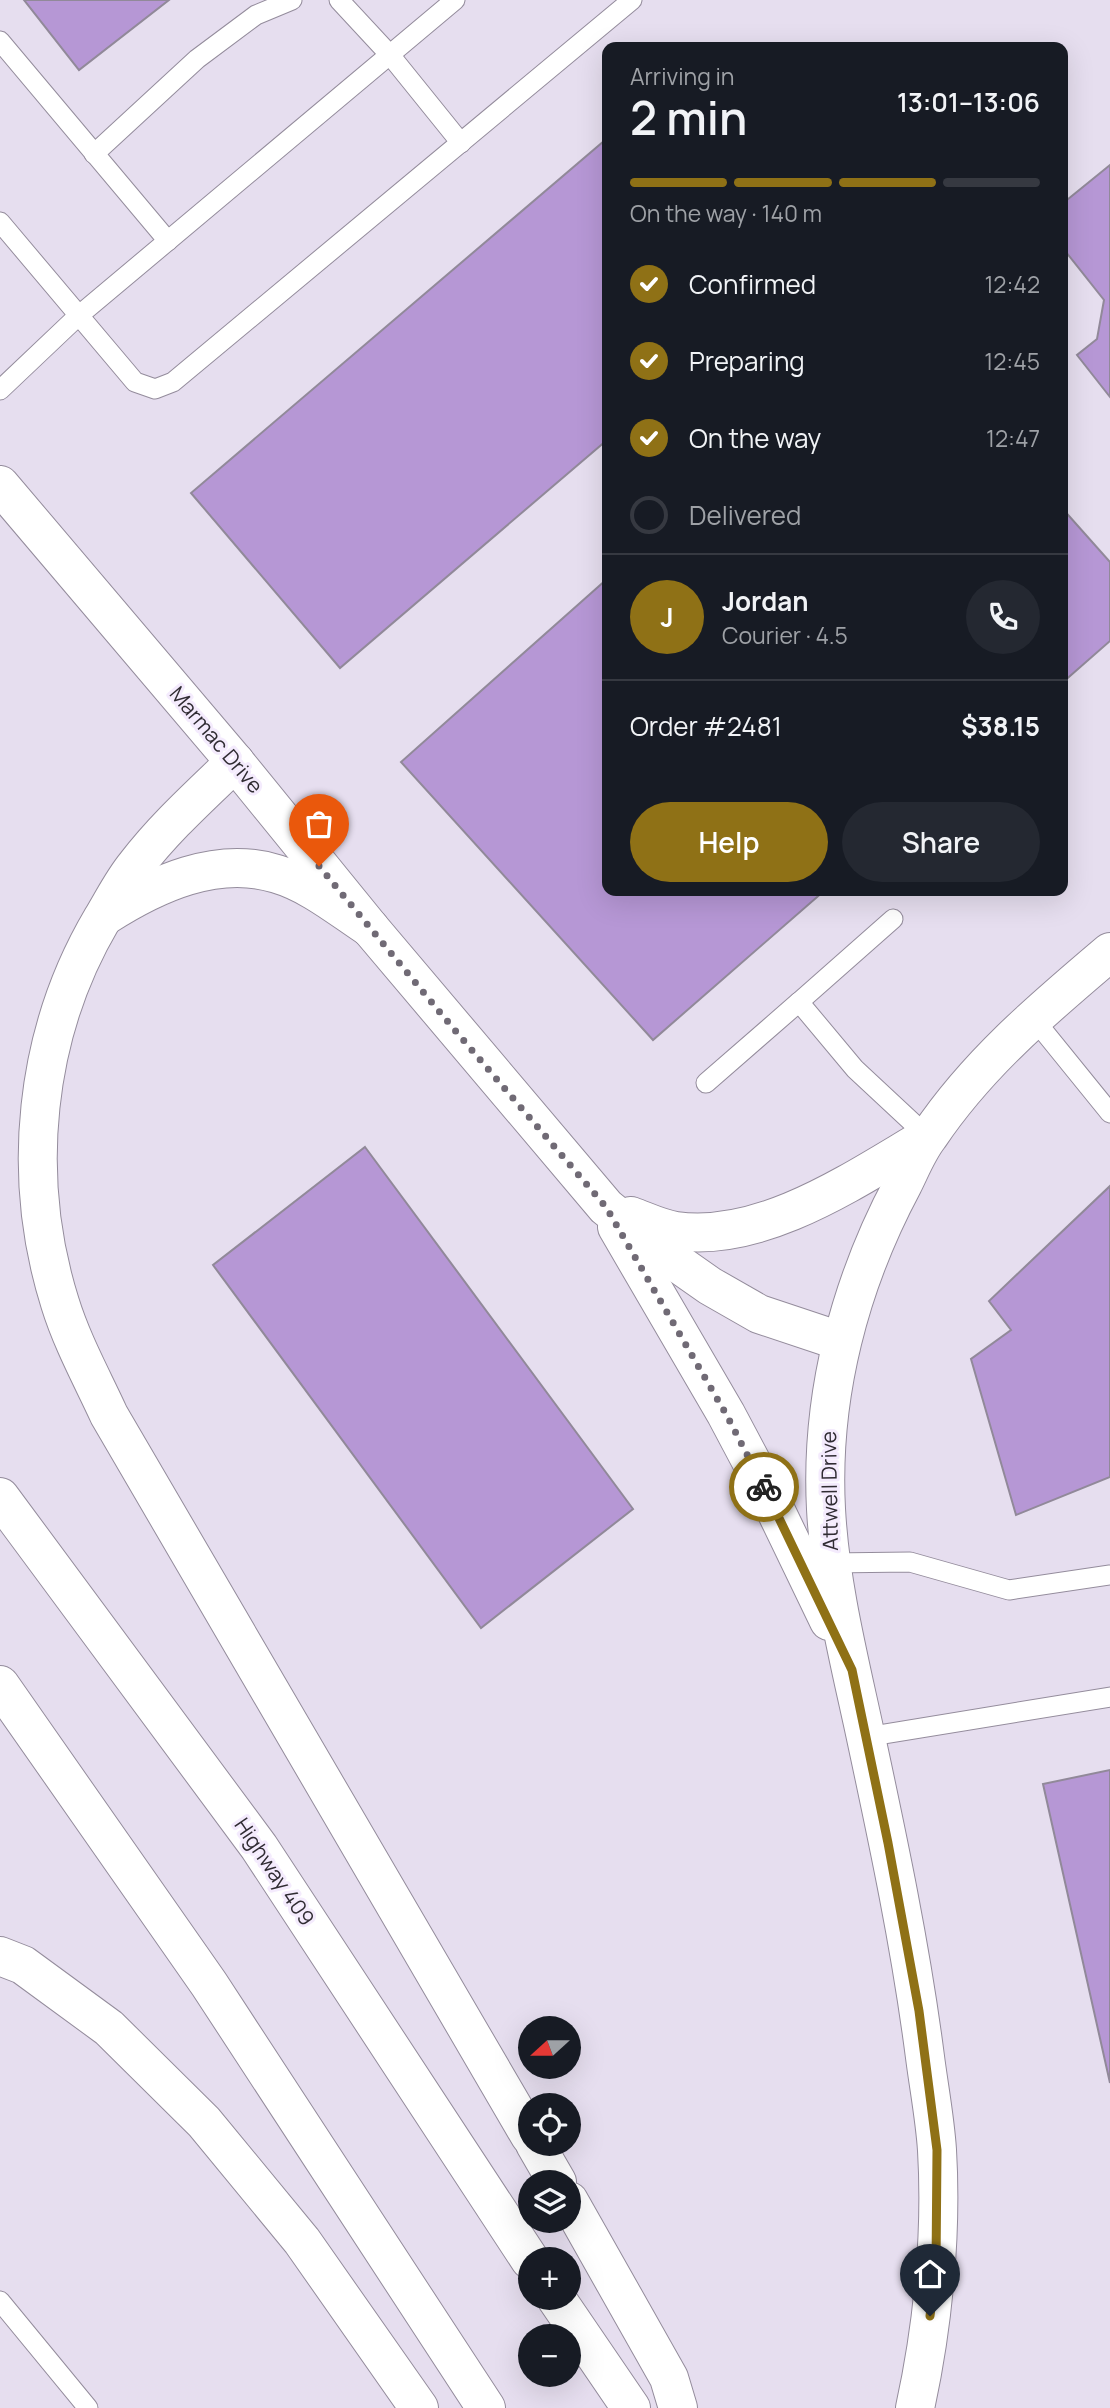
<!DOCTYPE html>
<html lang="en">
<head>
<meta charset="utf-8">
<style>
	body { margin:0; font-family:Manrope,sans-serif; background:#242831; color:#f1f3f6; height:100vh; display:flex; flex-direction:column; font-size:26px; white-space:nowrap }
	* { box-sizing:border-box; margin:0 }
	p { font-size:23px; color:#9ea1a6 }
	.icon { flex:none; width:38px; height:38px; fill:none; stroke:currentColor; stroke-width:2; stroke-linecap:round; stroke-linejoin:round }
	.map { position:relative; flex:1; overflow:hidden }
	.drawer { position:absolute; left:602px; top:42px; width:466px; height:854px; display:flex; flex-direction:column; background:#171b24; border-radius:14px; box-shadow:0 7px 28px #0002 }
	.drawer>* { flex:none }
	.needle { width:46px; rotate:249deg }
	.tools { position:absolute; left:518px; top:2016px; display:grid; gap:14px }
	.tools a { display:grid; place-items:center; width:63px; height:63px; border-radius:50%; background:#171b24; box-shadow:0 7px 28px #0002; font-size:35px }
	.pin { position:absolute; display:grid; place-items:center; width:60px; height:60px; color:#fff; margin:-72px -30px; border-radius:50% 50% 50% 0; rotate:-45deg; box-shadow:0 0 7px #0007 }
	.pin .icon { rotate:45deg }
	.courier { position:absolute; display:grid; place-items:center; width:70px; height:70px; margin:-35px; border:5px solid #8f7116; border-radius:50%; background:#fff; color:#222; box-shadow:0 2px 9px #0007 }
	.head em { font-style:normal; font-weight:600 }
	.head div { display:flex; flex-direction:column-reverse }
	.head { display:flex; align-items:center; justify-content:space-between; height:119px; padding:0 28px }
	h1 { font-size:46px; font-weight:600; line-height:52px }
	.bar { display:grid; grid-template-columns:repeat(4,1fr); gap:10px 7px; align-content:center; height:84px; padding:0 28px }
	.bar i { height:9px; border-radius:5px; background:#363941 }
	.bar .active { background:#8f7116 }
	.bar p { grid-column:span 4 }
	.line { display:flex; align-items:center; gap:18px; padding:0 28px; border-top:2px solid #363941 }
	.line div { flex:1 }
	.round { display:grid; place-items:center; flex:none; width:74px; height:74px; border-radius:37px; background:#242831 }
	ol { padding:0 28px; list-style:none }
	li { display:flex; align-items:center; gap:21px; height:77px }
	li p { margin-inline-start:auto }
	li .icon { padding:7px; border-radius:50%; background:#8f7116; color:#fff; stroke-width:4 }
	li:last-child { color:#9ea1a6 }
	li i { width:38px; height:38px; border:4px solid #363941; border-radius:50% }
	.primary-button { display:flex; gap:14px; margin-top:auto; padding:14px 28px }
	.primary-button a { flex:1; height:80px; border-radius:42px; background:#8f7116; color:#fff; font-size:28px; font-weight:600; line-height:80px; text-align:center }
	.primary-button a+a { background:#242831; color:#f1f3f6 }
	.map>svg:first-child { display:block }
	.building { fill:#b697d5; stroke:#918999; stroke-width:2 }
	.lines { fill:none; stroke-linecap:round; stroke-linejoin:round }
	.service-casing { stroke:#948c9c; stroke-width:21 }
	.minor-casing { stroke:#948c9c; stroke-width:40 }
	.tertiary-casing { stroke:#948c9c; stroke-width:40 }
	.motorway-casing { stroke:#948c9c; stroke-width:40 }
	.service { stroke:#fff; stroke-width:19 }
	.minor { stroke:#fff; stroke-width:38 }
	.tertiary { stroke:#fff; stroke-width:38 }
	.motorway { stroke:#fff; stroke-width:38 }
	.done { stroke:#706a75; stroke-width:7; stroke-dasharray:0 12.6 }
	.route { stroke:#8f7116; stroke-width:9 }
	.labels { text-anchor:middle; stroke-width:6; stroke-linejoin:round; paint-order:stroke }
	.street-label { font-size:21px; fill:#302c33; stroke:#f4ebfd }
</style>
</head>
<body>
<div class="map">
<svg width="1110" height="2408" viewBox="0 0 1110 2408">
	<rect width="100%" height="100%" fill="#e6deef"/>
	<g class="building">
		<polygon points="24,0 169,0 79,70"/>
		<polygon points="604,141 607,145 607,440 340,668 191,493"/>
		<polygon points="1110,165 1110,397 1077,355 1097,339 1104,300 1062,247 1062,204"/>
		<polygon points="1062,508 1110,562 1110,641 1062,683"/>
		<polygon points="607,579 607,891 824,891 653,1040 401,762"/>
		<polygon points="365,1147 633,1509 481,1628 213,1265"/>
		<polygon points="1110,1186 1110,1477 1016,1515 971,1359 1011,1330 989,1301"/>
		<polygon points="1110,1770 1110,2083 1043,1784"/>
	</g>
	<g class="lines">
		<g class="service-casing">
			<g id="service">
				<polyline points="339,0 390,55 461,143"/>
				<polyline points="0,41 168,241"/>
				<polyline points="94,154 197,59 256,15 292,0"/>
				<polyline points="0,222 135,382 155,389 173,382 632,0"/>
				<polyline points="0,390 77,317 455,0"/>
				<polyline points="799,1002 893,919"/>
				<polyline points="1033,1018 1110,1113"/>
				<polyline points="706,1083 799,1002 855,1069 928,1137"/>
				<polyline points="831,1563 910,1562 1009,1590 1110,1575"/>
				<polyline points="866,1737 1110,1697"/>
				<polyline points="0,2301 88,2408"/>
			</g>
		</g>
		<g class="minor-casing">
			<polyline id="minor" points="0,485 235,762"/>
		</g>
		<g class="tertiary-casing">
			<g id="tertiary">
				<polyline points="235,762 370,928 606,1207 663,1253 710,1286 759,1314 840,1341"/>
				<path d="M631,1216C645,1221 661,1229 676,1231C764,1243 855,1179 927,1137"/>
				<polyline points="617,1227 726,1414 761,1480 829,1621"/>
				<path d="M915,2408C933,2326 942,2234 937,2150C935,2119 929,2088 925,2057C911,1948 888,1840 865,1733C849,1659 830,1584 826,1509C820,1395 850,1283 903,1184C911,1168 918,1150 929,1136C978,1063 1044,1008 1110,952"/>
			</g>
		</g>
		<g class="motorway-casing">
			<g id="motorway">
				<path d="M235,762C201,795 165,827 136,865C122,882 113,901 102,919C34,1034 20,1176 60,1303C72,1342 92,1378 109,1415L530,2136"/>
				<path d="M105,916C155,884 217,855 277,874C311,884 341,909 370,928"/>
				<polyline points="0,1497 259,1847 530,2260"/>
				<polyline points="0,1685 209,1984 486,2408"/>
				<polyline points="0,1956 23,1965 109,2028 204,2122 302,2241 419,2408"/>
				<polyline points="535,2144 557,2182"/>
				<polyline points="569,2201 669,2378 678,2408"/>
				<polyline points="556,2298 631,2408"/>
			</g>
		</g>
		<use href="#service" class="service"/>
		<use href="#minor" class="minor"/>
		<use href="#tertiary" class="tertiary"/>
		<use href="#motorway" class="motorway"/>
	</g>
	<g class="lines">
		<polyline class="done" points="319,866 453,1028 606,1207 726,1414 764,1487"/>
		<polyline class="route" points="764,1487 852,1670 888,1843 919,2011 937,2150 936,2267 930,2316"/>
	</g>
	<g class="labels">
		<g class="street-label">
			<text transform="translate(216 740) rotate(50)" y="7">Marmac Drive</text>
			<text transform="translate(830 1491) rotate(-91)" y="7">Attwell Drive</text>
			<text transform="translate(274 1872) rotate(56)" y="7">Highway 409</text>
		</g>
	</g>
</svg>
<div class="tools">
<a><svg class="needle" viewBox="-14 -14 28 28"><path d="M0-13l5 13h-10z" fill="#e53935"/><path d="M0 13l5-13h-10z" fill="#9ea1a6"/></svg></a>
<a><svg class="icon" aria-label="locate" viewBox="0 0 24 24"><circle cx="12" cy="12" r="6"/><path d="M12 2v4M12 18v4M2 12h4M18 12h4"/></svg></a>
<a><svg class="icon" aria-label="layers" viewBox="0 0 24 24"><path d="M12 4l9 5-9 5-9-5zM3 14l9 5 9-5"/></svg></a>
<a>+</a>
<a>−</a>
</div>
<div class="pin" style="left:319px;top:866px;background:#ea580c"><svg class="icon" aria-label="bag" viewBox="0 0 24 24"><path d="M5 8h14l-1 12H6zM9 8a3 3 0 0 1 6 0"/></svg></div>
<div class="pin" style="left:930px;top:2316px;background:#1f2937"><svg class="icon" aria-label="home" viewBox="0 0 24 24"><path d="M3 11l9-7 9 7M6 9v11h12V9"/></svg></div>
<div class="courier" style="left:764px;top:1487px"><svg class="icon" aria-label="bike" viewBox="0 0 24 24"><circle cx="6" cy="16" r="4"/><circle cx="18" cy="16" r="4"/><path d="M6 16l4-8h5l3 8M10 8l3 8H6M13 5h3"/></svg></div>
<section class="drawer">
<div class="head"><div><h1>2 min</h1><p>Arriving in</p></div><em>13:01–13:06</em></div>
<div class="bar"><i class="active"></i><i class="active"></i><i class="active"></i><i></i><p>On the way · 140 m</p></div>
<ol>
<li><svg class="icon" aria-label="check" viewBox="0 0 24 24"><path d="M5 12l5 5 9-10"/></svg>Confirmed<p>12:42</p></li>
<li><svg class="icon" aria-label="check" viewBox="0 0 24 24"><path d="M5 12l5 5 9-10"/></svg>Preparing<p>12:45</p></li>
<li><svg class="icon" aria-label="check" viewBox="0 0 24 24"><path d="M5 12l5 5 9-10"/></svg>On the way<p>12:47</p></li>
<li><i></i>Delivered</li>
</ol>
<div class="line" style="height:126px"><b class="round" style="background:#8f7116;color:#fff">J</b><div><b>Jordan</b><p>Courier · 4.5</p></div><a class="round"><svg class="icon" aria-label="phone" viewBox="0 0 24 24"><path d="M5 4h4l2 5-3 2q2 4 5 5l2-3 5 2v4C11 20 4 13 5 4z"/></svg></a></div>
<div class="line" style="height:91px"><div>Order #2481</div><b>$38.15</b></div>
<div class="primary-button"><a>Help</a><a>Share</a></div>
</section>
</div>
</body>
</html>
